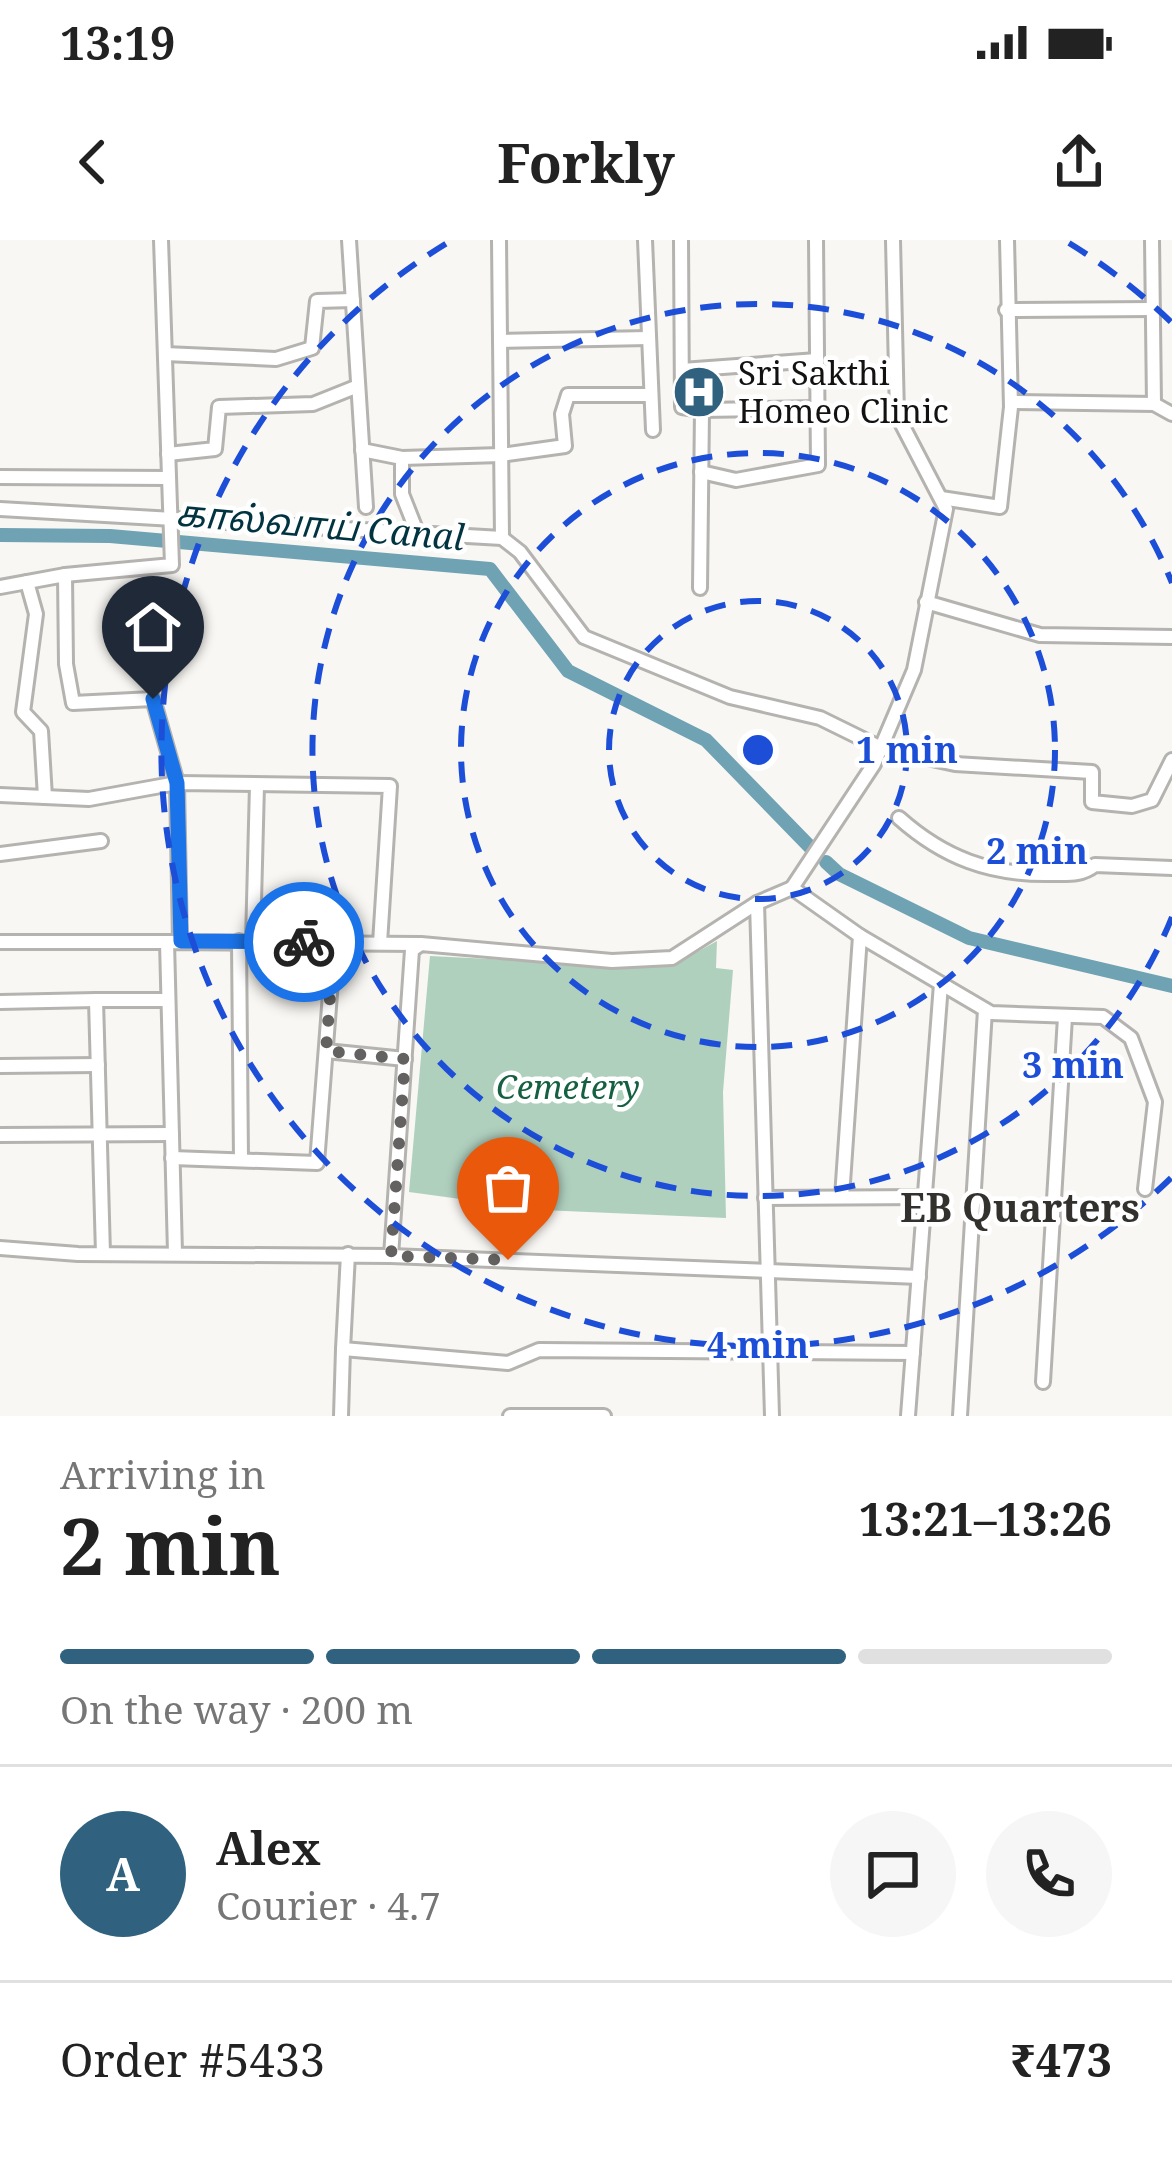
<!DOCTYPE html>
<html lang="en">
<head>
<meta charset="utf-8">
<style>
	body { margin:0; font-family:"Noto Serif","Noto Sans Tamil",serif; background:#f6f6f6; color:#222; height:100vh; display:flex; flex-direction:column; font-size:45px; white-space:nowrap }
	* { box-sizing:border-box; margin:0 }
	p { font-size:39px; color:#767676 }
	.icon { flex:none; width:66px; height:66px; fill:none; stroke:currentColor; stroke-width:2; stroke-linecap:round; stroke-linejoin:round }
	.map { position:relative; height:1176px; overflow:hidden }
	.sheet { display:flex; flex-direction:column; background:#fff; flex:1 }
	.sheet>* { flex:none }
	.pin { position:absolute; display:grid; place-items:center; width:102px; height:102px; color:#fff; margin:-123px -51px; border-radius:50% 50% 50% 0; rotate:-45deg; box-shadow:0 0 12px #0007 }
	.pin .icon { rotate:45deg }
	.courier { position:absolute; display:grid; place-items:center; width:120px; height:120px; margin:-60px; border:9px solid #1a73e8; border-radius:50%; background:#fff; color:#222; box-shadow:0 3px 15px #0007 }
	.head em { font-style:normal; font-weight:700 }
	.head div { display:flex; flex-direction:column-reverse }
	.head { display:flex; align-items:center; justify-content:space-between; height:204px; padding:0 60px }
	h1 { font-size:78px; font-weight:700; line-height:90px }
	.bar { display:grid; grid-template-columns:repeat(4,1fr); gap:18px 12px; align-content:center; height:144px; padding:0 60px }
	.bar i { height:15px; border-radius:9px; background:#e0e0e0 }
	.bar .current { background:#30627f }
	.bar p { grid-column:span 4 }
	.line { display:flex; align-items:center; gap:30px; padding:0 60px; border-top:3px solid #e0e0e0 }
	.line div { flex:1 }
	.round { display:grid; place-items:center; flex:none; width:126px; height:126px; border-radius:63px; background:#f6f6f6 }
	.status { display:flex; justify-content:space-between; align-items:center; height:84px; padding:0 60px; background:#fff; direction:ltr }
	.status svg { height:33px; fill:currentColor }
	header { display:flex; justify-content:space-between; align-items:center; height:156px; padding:0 60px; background:#fff; font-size:54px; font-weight:700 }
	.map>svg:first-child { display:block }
	.green { fill:#b0d0be }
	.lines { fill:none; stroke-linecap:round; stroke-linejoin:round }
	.canal { stroke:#6fa2b3; stroke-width:14 }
	.building { fill:#c0bcbb; stroke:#837f7f; stroke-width:3 }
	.street-casing { stroke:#b5b3b0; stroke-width:18 }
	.street { stroke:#fff; stroke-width:12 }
	.done { stroke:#636260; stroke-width:12; stroke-dasharray:0 21.6 }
	.route { stroke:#1a73e8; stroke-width:15 }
	.ring { fill:none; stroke:#1d4ed8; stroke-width:6; stroke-dasharray:21 15 }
	.labels { text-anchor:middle; stroke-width:9; stroke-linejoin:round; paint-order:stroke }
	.poi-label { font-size:33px; fill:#131211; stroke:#fff; text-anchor:start }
	.park-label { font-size:33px; font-style:italic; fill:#146040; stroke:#fff }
	.water-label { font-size:36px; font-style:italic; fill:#013340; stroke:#fff }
	.quarter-label { font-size:39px; font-weight:bold; fill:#32312e; stroke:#fff }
	.centre { fill:#1d4ed8; stroke:#fff; stroke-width:6 }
	.ring-label { font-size:36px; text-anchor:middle; font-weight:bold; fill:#1d4ed8; stroke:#fff; stroke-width:9; stroke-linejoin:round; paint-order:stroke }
</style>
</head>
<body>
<div class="status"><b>13:19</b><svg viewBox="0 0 49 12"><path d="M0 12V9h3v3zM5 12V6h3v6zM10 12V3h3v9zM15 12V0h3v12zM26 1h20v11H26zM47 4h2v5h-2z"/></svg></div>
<header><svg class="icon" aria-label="back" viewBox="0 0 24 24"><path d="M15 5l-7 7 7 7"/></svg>Forkly<svg class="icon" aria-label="share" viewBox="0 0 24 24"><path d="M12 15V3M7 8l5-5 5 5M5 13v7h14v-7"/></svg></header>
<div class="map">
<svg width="1172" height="1176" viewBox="0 0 1172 1176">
	<rect width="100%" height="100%" fill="#f8f7f3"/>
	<polygon class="green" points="717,701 716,728 733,730 723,852 726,978 542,970 409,952 430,716 624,726 677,723"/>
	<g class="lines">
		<g class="canal">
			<polyline points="0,295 110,296 490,329 568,431 706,500 811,608"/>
			<polyline points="826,622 839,634 969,698 1172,746"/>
		</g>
	</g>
	<polygon class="building" points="689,139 709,139 708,163 689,163"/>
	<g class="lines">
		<g class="street-casing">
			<g id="street">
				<polyline points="349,0 366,267"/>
				<polyline points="499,0 502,298"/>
				<polyline points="645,0 653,190"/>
				<polyline points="681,0 682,167 702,170 700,348"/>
				<polyline points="1006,70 1153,69"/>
				<polyline points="500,101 649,98"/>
				<polyline points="165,114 276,119 312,108 317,61 353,60"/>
				<polyline points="682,130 817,120"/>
				<polyline points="1011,162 1154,164 1152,0"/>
				<polyline points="1154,164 1172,174"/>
				<polyline points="702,170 818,168"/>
				<polyline points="362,210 402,218 402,254 417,292"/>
				<polyline points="168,214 215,209 219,167 313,164 358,146"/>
				<polyline points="402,218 501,215 565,206 562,174 568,155 651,155"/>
				<polyline points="701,232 736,240 818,225 816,0"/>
				<polyline points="0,237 169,238"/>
				<polyline points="941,258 1000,267 1011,167 1007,0"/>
				<polyline points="0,269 502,298 520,312 584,397 730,457 820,478 881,508 955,524 1092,532 1092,562 1132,566 1152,560 1172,520"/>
				<polyline points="65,335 172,325 161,0"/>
				<polyline points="27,342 36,374 23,472 41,491 45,557"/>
				<polyline points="0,347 65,335 66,424 73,463 153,459 177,543 89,559 0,555"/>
				<polyline points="926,362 1040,395 1172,397"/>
				<path d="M899,578C944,618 990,635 1050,634C1068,634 1081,636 1095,625L1172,628"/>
				<polyline points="0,614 101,601"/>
				<polyline points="792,648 874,524 914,430 946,269 897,175 893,0"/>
				<polyline points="792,648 860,696 991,773 1103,777 1131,798 1155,862 1145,949"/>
				<polyline points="757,663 772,1176"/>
				<polyline points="180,701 177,543 390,546 380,703"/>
				<polyline points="239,701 241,920"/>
				<polyline points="253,701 257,545"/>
				<polyline points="0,702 167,702"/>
				<polyline points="0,762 96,760"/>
				<polyline points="326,811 405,819"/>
				<polyline points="0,826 98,825"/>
				<polyline points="0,895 172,894"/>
				<polyline points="172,918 317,923 334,702"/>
				<polyline points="842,957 860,696"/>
				<polyline points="765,958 925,957"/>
				<polyline points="0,1008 78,1014 391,1016 412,710 421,704 612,721 672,718 757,663 792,648"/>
				<polyline points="175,1013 167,702 419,704"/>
				<polyline points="103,1014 96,760 168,760"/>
				<polyline points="348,1014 343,1109 508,1123 539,1110 913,1113"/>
				<polyline points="391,1016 919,1037"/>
				<polyline points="1043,1142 1065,777"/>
				<polyline points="341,1176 343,1109"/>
				<polyline points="510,1176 604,1176"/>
				<polyline points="908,1176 941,744"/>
				<polyline points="960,1176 985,770"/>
			</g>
		</g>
		<use href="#street" class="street"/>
	</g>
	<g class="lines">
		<polyline class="done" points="304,702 334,703 326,811 405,819 391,1016 508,1020"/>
		<polyline class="route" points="153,459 177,543 181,701 304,702"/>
	</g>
	<g class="ring">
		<circle cx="758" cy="510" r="149"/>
		<circle cx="758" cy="510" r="297"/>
		<path d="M1172 677A446 446 0 1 1 1172 343"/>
		<path d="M1171 938A595 595 0 1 1 447 3M1069 3A595 595 0 0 1 1171 82"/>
	</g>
	<defs>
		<g id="hospital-disc" transform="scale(2.7)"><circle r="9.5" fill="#30627f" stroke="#fff"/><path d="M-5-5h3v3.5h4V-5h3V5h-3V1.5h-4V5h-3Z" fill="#fff"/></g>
	</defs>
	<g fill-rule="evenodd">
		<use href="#hospital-disc" x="699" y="152"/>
	</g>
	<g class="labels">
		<g class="poi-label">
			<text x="738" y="145">Sri Sakthi<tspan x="738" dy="38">Homeo Clinic</tspan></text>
		</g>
		<g class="park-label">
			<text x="568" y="859">Cemetery</text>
		</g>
		<g class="water-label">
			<text transform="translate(320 285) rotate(5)" y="13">கால்வாய் Canal</text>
		</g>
		<g class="quarter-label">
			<text x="1020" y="982">EB Quarters</text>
		</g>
	</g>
	<circle cx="758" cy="510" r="18" class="centre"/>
	<g class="ring-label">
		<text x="907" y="523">1 min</text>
		<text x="1037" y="624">2 min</text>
		<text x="1073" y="838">3 min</text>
		<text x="758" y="1118">4 min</text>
	</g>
</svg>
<div class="pin" style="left:508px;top:1020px;background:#ea580c"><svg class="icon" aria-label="bag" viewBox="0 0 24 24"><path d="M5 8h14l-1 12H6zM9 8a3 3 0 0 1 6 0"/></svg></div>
<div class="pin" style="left:153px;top:459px;background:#1f2937"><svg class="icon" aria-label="home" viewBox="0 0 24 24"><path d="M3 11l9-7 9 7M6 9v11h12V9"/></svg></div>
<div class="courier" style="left:304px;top:702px"><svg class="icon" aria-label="bike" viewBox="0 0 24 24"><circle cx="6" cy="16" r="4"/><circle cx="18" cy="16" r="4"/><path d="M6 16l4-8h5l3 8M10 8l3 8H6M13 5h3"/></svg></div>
</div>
<section class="sheet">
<div class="head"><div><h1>2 min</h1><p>Arriving in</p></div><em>13:21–13:26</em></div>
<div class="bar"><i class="current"></i><i class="current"></i><i class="current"></i><i></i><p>On the way · 200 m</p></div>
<div class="line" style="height:216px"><b class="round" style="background:#30627f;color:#fff">A</b><div><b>Alex</b><p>Courier · 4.7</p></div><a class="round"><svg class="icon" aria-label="chat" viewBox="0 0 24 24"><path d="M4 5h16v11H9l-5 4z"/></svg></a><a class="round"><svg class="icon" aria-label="phone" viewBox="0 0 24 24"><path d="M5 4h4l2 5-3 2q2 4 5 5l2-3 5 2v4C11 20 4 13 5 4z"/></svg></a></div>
<div class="line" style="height:156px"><div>Order #5433</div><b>₹473</b></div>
</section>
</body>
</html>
